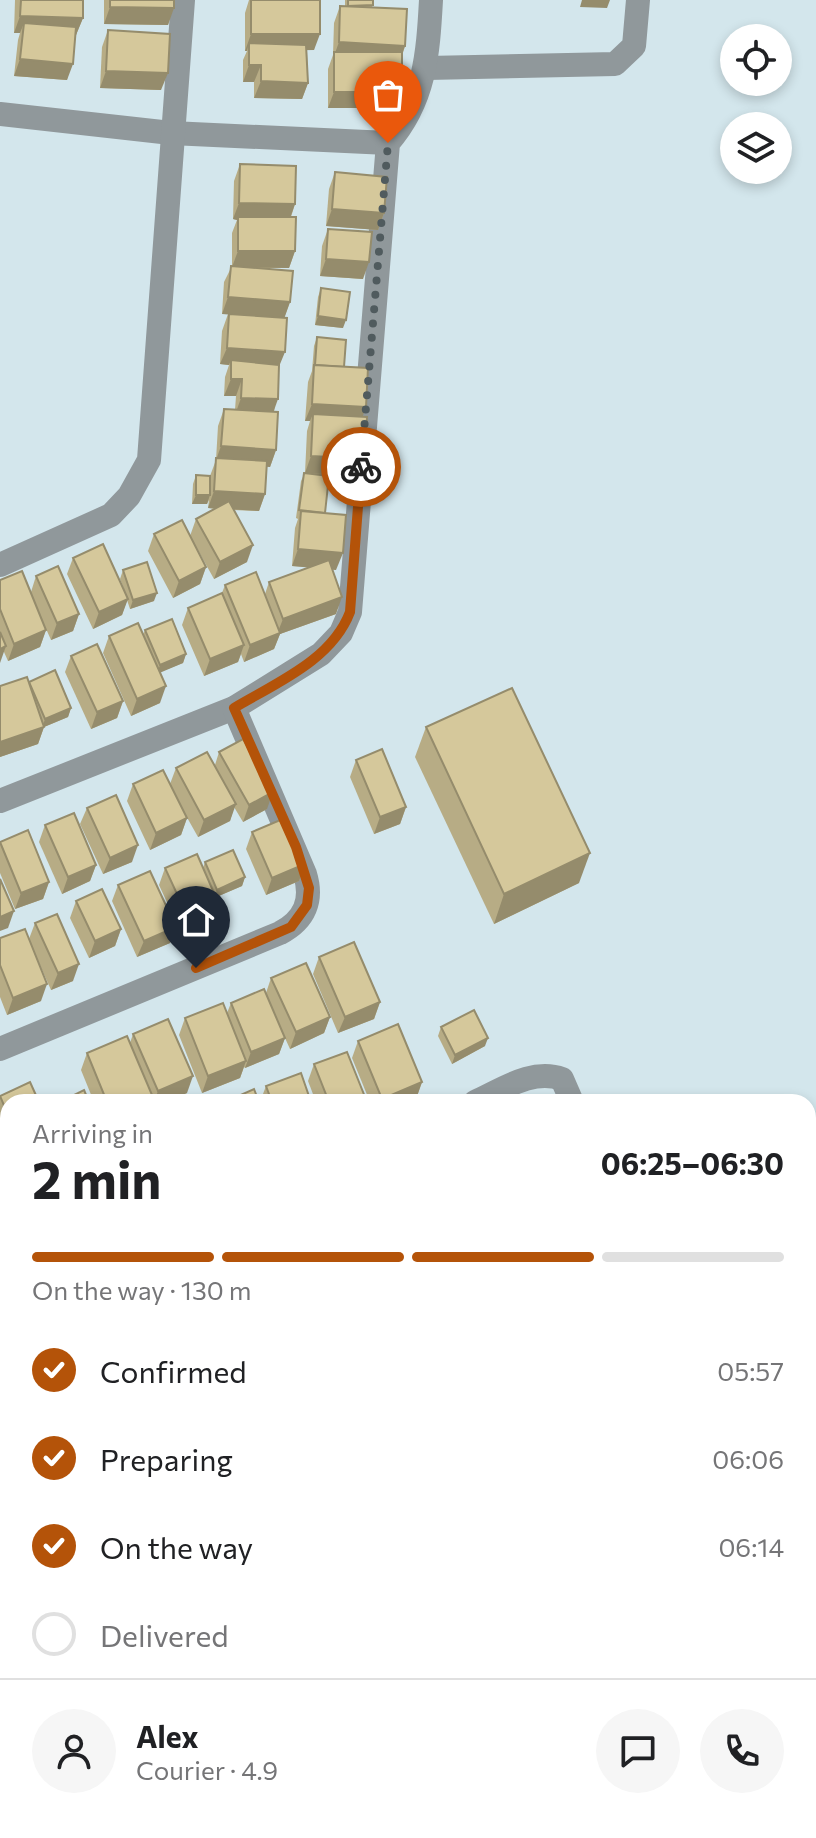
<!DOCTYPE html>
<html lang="en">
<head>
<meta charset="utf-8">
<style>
	body { margin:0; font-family:Commissioner,sans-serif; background:#f6f6f6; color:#202124; height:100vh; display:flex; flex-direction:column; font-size:30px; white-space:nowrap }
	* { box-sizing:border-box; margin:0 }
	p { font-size:26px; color:#757577 }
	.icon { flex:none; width:44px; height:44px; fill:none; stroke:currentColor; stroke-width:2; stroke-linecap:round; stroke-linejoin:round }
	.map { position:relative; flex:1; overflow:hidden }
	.details { position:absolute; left:0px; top:1094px; width:816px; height:744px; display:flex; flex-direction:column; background:#fff; border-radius:24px 24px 0 0; box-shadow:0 4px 12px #0003 }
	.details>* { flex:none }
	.buttons { position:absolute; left:720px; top:24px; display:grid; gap:16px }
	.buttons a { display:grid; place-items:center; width:72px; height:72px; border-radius:50%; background:#fff; box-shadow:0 4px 12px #0003; font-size:40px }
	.pin { position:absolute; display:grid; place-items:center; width:68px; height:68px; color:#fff; margin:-82px -34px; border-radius:50% 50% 50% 0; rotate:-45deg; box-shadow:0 0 8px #0007 }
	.pin .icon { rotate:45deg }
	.courier { position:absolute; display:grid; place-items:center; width:80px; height:80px; margin:-40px; border:6px solid #b45309; border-radius:50%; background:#fff; color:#222; box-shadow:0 2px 10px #0007 }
	.head em { font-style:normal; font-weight:700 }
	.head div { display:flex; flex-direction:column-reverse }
	.head { display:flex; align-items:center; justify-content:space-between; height:136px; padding:0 32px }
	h1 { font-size:52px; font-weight:700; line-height:60px }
	.bar { display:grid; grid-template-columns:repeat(4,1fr); gap:12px 8px; align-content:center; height:96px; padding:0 32px }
	.bar i { height:10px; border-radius:6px; background:#e0e0e0 }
	.bar .on { background:#b45309 }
	.bar p { grid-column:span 4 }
	.line { display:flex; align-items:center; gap:20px; padding:0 32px; border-top:2px solid #e0e0e0 }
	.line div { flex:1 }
	.round { display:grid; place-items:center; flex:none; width:84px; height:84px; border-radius:42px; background:#f6f6f6 }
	ol { padding:0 32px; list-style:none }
	li { display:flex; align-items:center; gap:24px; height:88px }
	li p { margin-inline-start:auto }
	li .icon { padding:8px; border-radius:50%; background:#b45309; color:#fff; stroke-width:4 }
	li:last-child { color:#757577 }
	li i { width:44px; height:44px; border:4px solid #e0e0e0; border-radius:50% }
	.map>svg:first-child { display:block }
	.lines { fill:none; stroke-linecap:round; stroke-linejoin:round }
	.street { stroke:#90989b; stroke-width:24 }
	.wall { fill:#b7ac85 }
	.shaded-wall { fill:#958c6c }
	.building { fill:#d5c89b; stroke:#958c6c; stroke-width:2 }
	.done { stroke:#505b5e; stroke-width:8; stroke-dasharray:0 14.4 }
	.route { stroke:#b45309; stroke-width:10 }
</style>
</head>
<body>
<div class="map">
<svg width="816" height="1838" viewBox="0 0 816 1838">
	<rect width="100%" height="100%" fill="#d3e6ec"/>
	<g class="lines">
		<g class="street">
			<polyline points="427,68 615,64 634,46 638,0"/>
			<polyline points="0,114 171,133 388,143"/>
			<polyline points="0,565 111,515 129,496 149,460 183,0"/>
			<path d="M0,801L234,708L321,654L341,633L350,612L388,143C425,101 428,54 431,0"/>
			<path d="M0,1049L280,933C305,920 313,900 305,874L234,708"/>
			<path d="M475,1102C502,1090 532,1068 562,1079L572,1102"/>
			<polyline points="0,1305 8,1301"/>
			<polyline points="0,1596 8,1615"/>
			<polyline points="808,1659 816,1677"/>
			<polyline points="100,1830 104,1838"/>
			<polyline points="386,1830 390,1838"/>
			<polyline points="630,1830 633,1838"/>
		</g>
	</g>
	<g class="wall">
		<polygon points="15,0 83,0 83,18 76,35 67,80 14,76 18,40 20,33 14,33"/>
		<polygon points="104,0 174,0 168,25 104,24"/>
		<polygon points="249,0 320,0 314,50 307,50 308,83 302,99 254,98 254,82 243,82 243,60 247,51 245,51 245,13"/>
		<polygon points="345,0 373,0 372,8 405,46 402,56 395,108 328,108 328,69 333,55 334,23 340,6 345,6"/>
		<polygon points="108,30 161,90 100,88 102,47"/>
		<polygon points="240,164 295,204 291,217 295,251 289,268 253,268 290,302 284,318 274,412 276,450 270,467 267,466 265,494 259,511 233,510 247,562 214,579 190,536 196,519 215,509 208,508 209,500 207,504 192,504 193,484 196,475 210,476 216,460 218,426 224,409 235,410 236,396 224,396 225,377 229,365 220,364 222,331 228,314 222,314 224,282 232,266 232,233 237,220 233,219 234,181"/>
		<polygon points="335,172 384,213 378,230 326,226 329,189"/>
		<polygon points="328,229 363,279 320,276 322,246"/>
		<polygon points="321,288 343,328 315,325 318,297"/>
		<polygon points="317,337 344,367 363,416 365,459 359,476 311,474 325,513 336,570 332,569 336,614 280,634 274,649 244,662 241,654 238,662 204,676 182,625 188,608 222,593 225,585 265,594 269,582 309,567 292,566 295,528 298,519 296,518 301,481 305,473 307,431 310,421 305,421 308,382 312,371 314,346"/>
		<polygon points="154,534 206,567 200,584 173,598 148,551"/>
		<polygon points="73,558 124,589 120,579 123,570 154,601 130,609 127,600 122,615 93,629 67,574"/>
		<polygon points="36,576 79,614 73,631 51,640 43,622 46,630 40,647 8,661 4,652 0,649 0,580 31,592"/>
		<polygon points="145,630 186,654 183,663 160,672 160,703 131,716 103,653 109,636 143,635"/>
		<polygon points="71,656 123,701 117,718 91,729 65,672"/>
		<polygon points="29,683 71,708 68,717 44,727 38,744 0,757 0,686"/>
		<polygon points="426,727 579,883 494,924 415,757"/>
		<polygon points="219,752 267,809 243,822 234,807 230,821 198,837 180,805 187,818 181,835 150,850 127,801 133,784 170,784 176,768 215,765"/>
		<polygon points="356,760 406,807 400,824 374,834 350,777"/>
		<polygon points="87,808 132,862 103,874 80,824"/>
		<polygon points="45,825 96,865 90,881 62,894 39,842"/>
		<polygon points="252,832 305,864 299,881 266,895 246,849"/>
		<polygon points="0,842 49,882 43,899 15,909 0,873"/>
		<polygon points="205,862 245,877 242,886 214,898 213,896 208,910 177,924 159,885 165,868 203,868"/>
		<polygon points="118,885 176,927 170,943 137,957 112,901"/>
		<polygon points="76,901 121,929 115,946 89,958 70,918"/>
		<polygon points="35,923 73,981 51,990 31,945 41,1001 7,1015 0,997 0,938 29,939"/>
		<polygon points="319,957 380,1002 374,1019 338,1033 313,974"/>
		<polygon points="271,978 330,1017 324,1033 290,1049 285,1038 279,1054 245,1068 244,1067 240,1078 202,1093 179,1035 185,1018 227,1013 231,1003 266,993"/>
		<polygon points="441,1027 485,1046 452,1064 438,1036"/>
		<polygon points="133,1034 187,1093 165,1102 94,1102 81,1070 87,1053 130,1043"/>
		<polygon points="358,1041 422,1082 416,1099 409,1102 370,1102 352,1058"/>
		<polygon points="314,1064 367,1102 316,1102 308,1081"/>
		<polygon points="266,1086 311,1102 260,1102"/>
		<polygon points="0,1096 8,1102 8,1169 0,1173"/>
		<polygon points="8,1192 8,1265 0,1245 0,1195"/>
		<polygon points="816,1763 816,1819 809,1823 808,1767"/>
		<polygon points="816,1823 816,1838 812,1838 810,1833 813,1825"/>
		<polygon points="214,1830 255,1830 240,1838 218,1838"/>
		<polygon points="294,1830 378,1830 381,1836 380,1838 291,1838"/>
		<polygon points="459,1830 523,1830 519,1838 462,1838"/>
		<polygon points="559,1830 613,1830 610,1838 556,1838"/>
		<polygon points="707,1830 783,1830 787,1838 711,1838"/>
	</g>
	<g class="shaded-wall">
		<polygon points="582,0 610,0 607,8 580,7"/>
		<polygon points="110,7 174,8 168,25 104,24"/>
		<polygon points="20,16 83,18 76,35 23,33 24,23 20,33 14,33"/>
		<polygon points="251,34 320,34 314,50 249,51 249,43 247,51 245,51"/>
		<polygon points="339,42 405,46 399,63 334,56"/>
		<polygon points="20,59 73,64 67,80 14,76"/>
		<polygon points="249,65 261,65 254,82 243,82"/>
		<polygon points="106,71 168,73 161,90 100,88"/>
		<polygon points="261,81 308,83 302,99 254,98"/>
		<polygon points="334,92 402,92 395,108 328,108"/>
		<polygon points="239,203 295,204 289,221 238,217 237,220 233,219"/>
		<polygon points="332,209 384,213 378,230 326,226"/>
		<polygon points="238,251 295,251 289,268 232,267"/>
		<polygon points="326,259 369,262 363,279 320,276"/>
		<polygon points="228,297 290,302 284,319 222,314"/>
		<polygon points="318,316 346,320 343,328 315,325"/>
		<polygon points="227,348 285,352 278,369 231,360 229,365 220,364"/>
		<polygon points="231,379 242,379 236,396 224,396"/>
		<polygon points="241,398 278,399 272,416 235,415"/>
		<polygon points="312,404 366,407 360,424 313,414 310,421 305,421"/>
		<polygon points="221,446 276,450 270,467 215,463"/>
		<polygon points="311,456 365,459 359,476 305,473"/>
		<polygon points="214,491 265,494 259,511 208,508"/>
		<polygon points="196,495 210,495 207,504 192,504"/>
		<polygon points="253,545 247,562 214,579 220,562"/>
		<polygon points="298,549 343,553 336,570 292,566"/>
		<polygon points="206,567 200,584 173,598 179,581"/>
		<polygon points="157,593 154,601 130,609 133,600"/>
		<polygon points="342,597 336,614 280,634 274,649 244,662 250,645 277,634 283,619"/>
		<polygon points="128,599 122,615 93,629 99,612"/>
		<polygon points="79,614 73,631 51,640 57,623"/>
		<polygon points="46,630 40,647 8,661 14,644"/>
		<polygon points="244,645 238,662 204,676 210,659"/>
		<polygon points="6,646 0,663 0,649"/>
		<polygon points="186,654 183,663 157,674 160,665"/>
		<polygon points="166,686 160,703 131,716 137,699"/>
		<polygon points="123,701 117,718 91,729 97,712"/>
		<polygon points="71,708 68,717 44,727 38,744 0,757 0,742 42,728 45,719"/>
		<polygon points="273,792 267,809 243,822 249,805"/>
		<polygon points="236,804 230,821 198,837 204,820"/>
		<polygon points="406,807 400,824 374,834 380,817"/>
		<polygon points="187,818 181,835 150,850 156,833"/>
		<polygon points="138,845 132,862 103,874 110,858"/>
		<polygon points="590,853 579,883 494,924 504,894"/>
		<polygon points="305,864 299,881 266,895 272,878"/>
		<polygon points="96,865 90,881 62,894 68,877"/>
		<polygon points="245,877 242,886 214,898 217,890"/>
		<polygon points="49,882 43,899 15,909 21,893"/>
		<polygon points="214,893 208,910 177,924 183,907"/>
		<polygon points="14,911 8,928 0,931 0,917"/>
		<polygon points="176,927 170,943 137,957 144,941"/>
		<polygon points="121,929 115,946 89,958 95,941"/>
		<polygon points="79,964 73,981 51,990 58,973"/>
		<polygon points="47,984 41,1001 7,1015 13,998"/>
		<polygon points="380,1002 374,1019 338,1033 345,1017"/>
		<polygon points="330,1017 324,1033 290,1049 296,1032"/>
		<polygon points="285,1038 279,1054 245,1068 251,1052"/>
		<polygon points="488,1038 485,1046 452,1064 455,1055"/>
		<polygon points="246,1061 240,1078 202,1093 208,1076"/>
		<polygon points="193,1076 187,1093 165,1102 154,1102 158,1091"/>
		<polygon points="422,1082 416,1099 409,1102 381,1102 382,1099"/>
		<polygon points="8,1155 8,1169 0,1173 0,1159"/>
		<polygon points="816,1696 816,1710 808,1713 808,1699"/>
		<polygon points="816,1741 816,1755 808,1759 808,1745"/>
		<polygon points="816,1805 816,1819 809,1823 815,1806"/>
		<polygon points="242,1830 255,1830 240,1838 226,1838"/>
		<polygon points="505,1830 523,1830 519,1838 486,1838"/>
		<polygon points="611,1830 613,1830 610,1838 595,1838"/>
		<polygon points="728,1830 756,1830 740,1838 721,1838 723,1833"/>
	</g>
	<g class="building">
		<polygon points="21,0 83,0 83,18 20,16"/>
		<polygon points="110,0 174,0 174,8 110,7"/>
		<rect x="251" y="0" width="69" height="34"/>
		<polygon points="348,0 373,0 373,5 348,6"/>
		<polygon points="340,6 407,9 405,46 339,42"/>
		<polygon points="24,23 76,27 73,64 20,59"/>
		<polygon points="108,30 170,34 168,73 106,71"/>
		<polygon points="249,43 306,45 308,83 261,81 261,65 249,65"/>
		<rect x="334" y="52" width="68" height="40"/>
		<polygon points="240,164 296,166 295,204 239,203"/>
		<polygon points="335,172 387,177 384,213 332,209"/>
		<polygon points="238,217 296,217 295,251 238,251"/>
		<polygon points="328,229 372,232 369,262 326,259"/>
		<polygon points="231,266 293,271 290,302 228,297"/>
		<polygon points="321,288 350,292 346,320 318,316"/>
		<polygon points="229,314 287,318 285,352 227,348"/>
		<polygon points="317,337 346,340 344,367 315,365"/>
		<polygon points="231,360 279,365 278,399 241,398 242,379 231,379"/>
		<polygon points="314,365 368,368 366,407 312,404"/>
		<polygon points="224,409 278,412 276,450 221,446"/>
		<polygon points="313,414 367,417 365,459 311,456"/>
		<polygon points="216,458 267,461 265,494 214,491"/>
		<polygon points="304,473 329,476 325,513 299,510"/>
		<polygon points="196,475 210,476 210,495 196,495"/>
		<polygon points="229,501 253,545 220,562 196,519"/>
		<polygon points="301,511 346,515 343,553 298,549"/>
		<polygon points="182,520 206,567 179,581 154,534"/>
		<polygon points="103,544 128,599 99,612 73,558"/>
		<polygon points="329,560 342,597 283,619 269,582"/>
		<polygon points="147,562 157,593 133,600 123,570"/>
		<polygon points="58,566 79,614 57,623 36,576"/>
		<polygon points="22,571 46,630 14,644 0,609 0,580"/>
		<polygon points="256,572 280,633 250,645 225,585"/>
		<polygon points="222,593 244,645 210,659 188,608"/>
		<polygon points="172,619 186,654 160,665 145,630"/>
		<polygon points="138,623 166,686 137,699 109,636"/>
		<polygon points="0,632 6,646 0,649"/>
		<polygon points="97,644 123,701 97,712 71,656"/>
		<polygon points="55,670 71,708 45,719 29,682"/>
		<polygon points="27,677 44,727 0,742 0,686"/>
		<polygon points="512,688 590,853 504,894 426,727"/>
		<polygon points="243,739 273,792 249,805 219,752"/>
		<polygon points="382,749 406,807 380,817 356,760"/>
		<polygon points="207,752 236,804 204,820 176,768"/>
		<polygon points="163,770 187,818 156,833 133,784"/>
		<polygon points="116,795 138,845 110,858 87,808"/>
		<polygon points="74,813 96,865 68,877 45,825"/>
		<polygon points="285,818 305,864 272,878 252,832"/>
		<polygon points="28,830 49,882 21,893 0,842"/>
		<polygon points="233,850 245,877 217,890 205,862"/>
		<polygon points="197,854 214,893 183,907 165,868"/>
		<polygon points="150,871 176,927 144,941 118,885"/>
		<polygon points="0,879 14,911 0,917"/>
		<polygon points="102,889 121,929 95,941 76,901"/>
		<polygon points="57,914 79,964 58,973 35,923"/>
		<polygon points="25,929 47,984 13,998 0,965 0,938"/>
		<polygon points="354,942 380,1002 345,1017 319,957"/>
		<polygon points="306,963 330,1017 296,1032 271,978"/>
		<polygon points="264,989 285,1038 251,1052 231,1003"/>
		<polygon points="223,1003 246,1061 208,1076 185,1018"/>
		<polygon points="474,1010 488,1038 455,1055 441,1027"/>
		<polygon points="168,1019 193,1076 158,1091 133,1034"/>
		<polygon points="398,1024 422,1082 382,1099 358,1041"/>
		<polygon points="127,1036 155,1102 107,1102 87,1053"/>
		<polygon points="347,1052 367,1102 329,1102 314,1064"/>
		<polygon points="301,1073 311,1102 272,1102 266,1086"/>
		<polygon points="30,1082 39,1102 8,1102 8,1115 0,1096"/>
		<polygon points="254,1089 259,1102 225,1102"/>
		<polygon points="84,1090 89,1102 60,1102"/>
		<polygon points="0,1121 8,1138 8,1155 0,1159"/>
		<polygon points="8,1192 8,1233 0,1214 0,1195"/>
		<polygon points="812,1658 816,1668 816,1696 808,1699 808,1660"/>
		<polygon points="816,1706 816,1741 808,1745 808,1710"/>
		<polygon points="816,1763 816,1805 815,1806 808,1793 808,1767"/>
		<polygon points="222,1830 242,1830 226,1838"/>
		<polygon points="272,1830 276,1838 256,1838"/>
		<polygon points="295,1830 378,1830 381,1836 377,1838 298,1838"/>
		<polygon points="472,1830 505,1830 486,1838 476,1838"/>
		<polygon points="567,1830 611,1830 595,1838 571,1838"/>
		<polygon points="754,1830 783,1830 787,1838 737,1838"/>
	</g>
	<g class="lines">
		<polyline class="done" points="361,467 388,143"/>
		<path class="route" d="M196,968L291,927L307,905L309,888L296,847L234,708C276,683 332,660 350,612L361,467"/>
	</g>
</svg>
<div class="buttons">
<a><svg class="icon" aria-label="locate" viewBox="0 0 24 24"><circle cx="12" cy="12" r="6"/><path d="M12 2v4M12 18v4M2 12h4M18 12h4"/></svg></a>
<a><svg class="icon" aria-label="layers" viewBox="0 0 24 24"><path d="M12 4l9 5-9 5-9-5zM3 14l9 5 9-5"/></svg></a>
</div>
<div class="pin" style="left:388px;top:143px;background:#ea580c"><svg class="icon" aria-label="bag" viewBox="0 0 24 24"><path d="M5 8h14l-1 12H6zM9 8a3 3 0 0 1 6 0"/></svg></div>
<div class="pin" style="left:196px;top:968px;background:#1f2937"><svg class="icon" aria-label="home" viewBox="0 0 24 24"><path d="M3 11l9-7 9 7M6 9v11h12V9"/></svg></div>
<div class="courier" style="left:361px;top:467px"><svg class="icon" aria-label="bike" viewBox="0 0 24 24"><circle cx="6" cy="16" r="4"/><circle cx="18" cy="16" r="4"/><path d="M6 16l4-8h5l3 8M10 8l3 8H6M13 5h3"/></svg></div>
<section class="details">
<div class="head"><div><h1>2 min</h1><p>Arriving in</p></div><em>06:25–06:30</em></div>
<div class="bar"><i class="on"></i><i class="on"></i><i class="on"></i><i></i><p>On the way · 130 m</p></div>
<ol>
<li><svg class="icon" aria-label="check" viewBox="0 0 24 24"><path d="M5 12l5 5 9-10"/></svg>Confirmed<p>05:57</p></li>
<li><svg class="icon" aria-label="check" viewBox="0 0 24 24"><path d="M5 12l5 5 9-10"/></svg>Preparing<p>06:06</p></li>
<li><svg class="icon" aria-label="check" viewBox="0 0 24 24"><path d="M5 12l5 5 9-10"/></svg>On the way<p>06:14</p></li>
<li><i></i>Delivered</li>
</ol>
<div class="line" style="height:144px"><a class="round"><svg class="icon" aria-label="person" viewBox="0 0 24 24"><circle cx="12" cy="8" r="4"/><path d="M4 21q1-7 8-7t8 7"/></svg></a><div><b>Alex</b><p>Courier · 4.9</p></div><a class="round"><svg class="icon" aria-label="chat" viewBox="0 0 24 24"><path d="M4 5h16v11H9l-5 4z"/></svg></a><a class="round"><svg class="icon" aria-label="phone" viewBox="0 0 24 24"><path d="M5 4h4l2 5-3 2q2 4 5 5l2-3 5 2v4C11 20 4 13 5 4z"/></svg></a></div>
</section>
</div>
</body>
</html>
